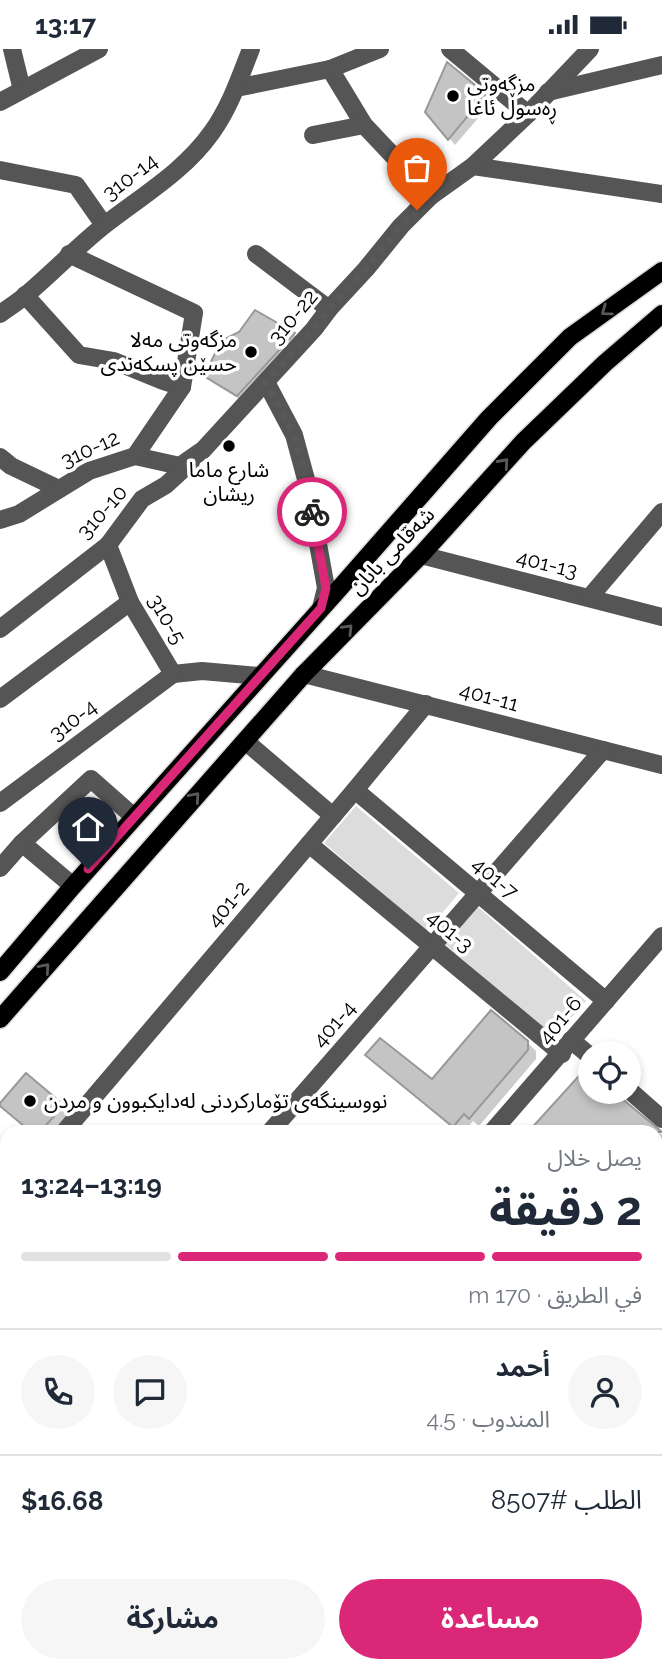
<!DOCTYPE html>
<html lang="ar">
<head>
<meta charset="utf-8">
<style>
	body { margin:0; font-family:Raleway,"Noto Sans Arabic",sans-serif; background:#f6f6f7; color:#1f2937; direction:rtl; height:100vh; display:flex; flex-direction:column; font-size:26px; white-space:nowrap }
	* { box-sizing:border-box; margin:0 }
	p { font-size:23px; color:#747a83 }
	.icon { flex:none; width:38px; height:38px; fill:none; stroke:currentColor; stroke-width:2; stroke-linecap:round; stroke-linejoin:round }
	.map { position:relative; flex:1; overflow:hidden; direction:ltr }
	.details { position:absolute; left:0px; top:1076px; width:663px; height:548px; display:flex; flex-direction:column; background:#fff; border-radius:21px 21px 0 0; box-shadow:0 4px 10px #0003; direction:rtl }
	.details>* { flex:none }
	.buttons { position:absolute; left:578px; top:992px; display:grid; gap:14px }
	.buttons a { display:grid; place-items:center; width:63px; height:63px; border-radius:50%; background:#fff; box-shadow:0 4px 10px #0003; font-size:35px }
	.pin { position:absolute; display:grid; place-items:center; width:60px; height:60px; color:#fff; margin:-72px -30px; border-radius:50% 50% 50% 0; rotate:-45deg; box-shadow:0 0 7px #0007 }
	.pin .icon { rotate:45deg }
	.courier { position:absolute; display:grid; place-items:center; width:70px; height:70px; margin:-35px; border:5px solid #db2777; border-radius:50%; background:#fff; color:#222; box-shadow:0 2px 9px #0007 }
	.overview em { font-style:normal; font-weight:700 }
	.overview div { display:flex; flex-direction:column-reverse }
	.overview { display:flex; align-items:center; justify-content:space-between; height:119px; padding:0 21px }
	h1 { font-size:46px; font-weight:700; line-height:52px }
	.bar { display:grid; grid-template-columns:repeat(4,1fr); gap:10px 7px; align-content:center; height:84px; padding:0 21px }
	.bar i { height:9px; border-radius:5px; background:#e0e1e3 }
	.bar .on { background:#db2777 }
	.bar p { grid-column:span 4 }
	.line { display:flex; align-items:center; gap:18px; padding:0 21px; border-top:2px solid #e0e1e3 }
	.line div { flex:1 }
	.round { display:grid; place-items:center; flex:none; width:74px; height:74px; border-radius:37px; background:#f6f6f7 }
	.primary-button { display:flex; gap:14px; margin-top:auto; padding:14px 21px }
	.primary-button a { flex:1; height:80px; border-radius:42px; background:#db2777; color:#fff; font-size:28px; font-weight:700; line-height:80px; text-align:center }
	.primary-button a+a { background:#f6f6f7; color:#1f2937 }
	.status { display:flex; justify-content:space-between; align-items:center; height:49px; padding:0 35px; background:#fff; direction:ltr }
	.status svg { height:19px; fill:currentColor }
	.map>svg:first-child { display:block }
	.green { fill:#dcdcdc }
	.shadow { fill:#0003 }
	.building { fill:#c4c4c4; stroke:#999; stroke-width:2 }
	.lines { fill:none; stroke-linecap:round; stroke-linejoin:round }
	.major-casing { stroke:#dbdbdb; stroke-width:21 }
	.minor { stroke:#555; stroke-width:18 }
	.major { stroke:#000; stroke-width:18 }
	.oneway { stroke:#595959 }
	.done { stroke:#595959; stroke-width:7; stroke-dasharray:0 12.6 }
	.route { stroke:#db2777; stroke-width:9 }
	.poi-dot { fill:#000; stroke:#fff; stroke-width:2.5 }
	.labels { text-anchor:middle; stroke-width:7; stroke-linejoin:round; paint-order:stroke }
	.poi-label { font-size:21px; fill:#000; stroke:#fff; text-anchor:start }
	.street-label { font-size:21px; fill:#000; stroke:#fff }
</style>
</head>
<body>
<div class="status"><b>13:17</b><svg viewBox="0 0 49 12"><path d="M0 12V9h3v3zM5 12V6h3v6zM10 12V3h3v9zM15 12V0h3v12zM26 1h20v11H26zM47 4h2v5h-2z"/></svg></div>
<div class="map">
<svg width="662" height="1623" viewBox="0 0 662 1623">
	<rect width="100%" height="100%" fill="#fff"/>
	<g class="green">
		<polygon points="356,757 459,844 427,882 324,794"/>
		<polygon points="478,858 586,952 553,989 445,895"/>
	</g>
	<g class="shadow">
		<polygon points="447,15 492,53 455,96 427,63"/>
		<polygon points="256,264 294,285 300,292 244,353 213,334 206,327"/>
		<polygon points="527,993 536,1002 536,1010 479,1077 473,1072 464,1083 460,1083 376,1015 432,1033"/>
		<polygon points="586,1021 590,1043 611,1043 662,1086 662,1157 656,1163 656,1083 531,1083"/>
		<polygon points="62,1058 69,1064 52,1083 32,1083 8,1062"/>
		<polygon points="0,1152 7,1158 7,1208 0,1207"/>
		<polygon points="0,1228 7,1234 7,1315 0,1310"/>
		<polygon points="0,1393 7,1399 7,1453 0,1461"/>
		<polygon points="7,1508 7,1578 3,1582 0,1580 0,1516"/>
	</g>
	<g class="building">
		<polygon points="447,13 486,45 448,91 425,63"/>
		<polygon points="255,261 295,284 237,347 204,327 221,292 239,283"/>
		<polygon points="491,961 528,992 528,1001 469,1070 464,1065 453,1078 365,1006 380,989 432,1030"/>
		<polygon points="587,1018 590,1018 590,1043 614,1043 662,1083 528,1083"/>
		<polygon points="26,1024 64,1056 40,1083 31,1083 0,1057 0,1054"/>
	</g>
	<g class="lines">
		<g class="major-casing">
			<g id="major">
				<polyline points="0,923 73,837 338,541 489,369 570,288 662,222"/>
				<polyline points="0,970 304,625 421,506 523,393 605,314 662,265"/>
				<polyline points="0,1120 7,1122"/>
			</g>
		</g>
		<g class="minor">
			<polyline points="12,0 22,41"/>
			<polyline points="450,0 528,65"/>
			<polyline points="330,20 364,76 431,147"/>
			<polyline points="236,39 330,20 380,0"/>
			<polyline points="548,43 662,16"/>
			<polyline points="0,53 99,0"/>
			<polyline points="313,86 364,76"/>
			<polyline points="473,117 662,145"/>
			<polyline points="0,121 76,136 104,176"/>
			<polyline points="256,205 329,260"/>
			<polyline points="25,246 79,306 114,312 163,332 182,338"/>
			<path d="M0,265C8,259 18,253 26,246C52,224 76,199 102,178C140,148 184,123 212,83C230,58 240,28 251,0"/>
			<polyline points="266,333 294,386 307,434 326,539 321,559"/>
			<polyline points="135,407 180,417 203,401 314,280 329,260 366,220 401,177 431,147 473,117 528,65 590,0"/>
			<polyline points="0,408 11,417 59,440"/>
			<polyline points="0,471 19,465 89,422 135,407 182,338 194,264 69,205"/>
			<polyline points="108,496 130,553 173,625 202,622 259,627"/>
			<polyline points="421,506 662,568"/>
			<polyline points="589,549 662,463"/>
			<polyline points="0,580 108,496 142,450 166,436 191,413"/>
			<polyline points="304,625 662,716"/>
			<polyline points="0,650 130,553"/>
			<polyline points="245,692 333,767"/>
			<polyline points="355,741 606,952"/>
			<polyline points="0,754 173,625"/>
			<polyline points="22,794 73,837"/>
			<polyline points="309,795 562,1005"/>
			<polyline points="0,819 22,794 91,730 134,768"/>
			<polyline points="571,991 590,1007"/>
			<polyline points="628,1040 662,1070"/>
			<polyline points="64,1083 355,741 426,655"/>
			<polyline points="270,1083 603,701"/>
			<polyline points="492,1083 662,887"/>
			<polyline points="656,1165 662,1159"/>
			<polyline points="656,1241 662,1233"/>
			<polyline points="656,1503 662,1496"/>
			<polyline points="453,1617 459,1623"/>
			<polyline points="586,1617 593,1623"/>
			<polyline points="24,1623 29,1617"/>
			<polyline points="317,1623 322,1617"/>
		</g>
		<use href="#major" class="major"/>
	</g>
	<defs><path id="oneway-chevron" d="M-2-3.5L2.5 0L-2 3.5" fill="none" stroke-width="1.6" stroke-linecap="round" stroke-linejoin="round" transform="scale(1.75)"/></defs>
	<g class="oneway">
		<use href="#oneway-chevron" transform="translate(606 262) rotate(144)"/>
		<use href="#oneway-chevron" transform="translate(504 414) rotate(-48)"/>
		<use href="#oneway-chevron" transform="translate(348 580) rotate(-46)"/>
		<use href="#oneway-chevron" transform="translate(195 748) rotate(-49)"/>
		<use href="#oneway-chevron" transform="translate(45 919) rotate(-49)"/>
	</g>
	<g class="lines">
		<polyline class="done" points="312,463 307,435 294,386 266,333 314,280 329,260 366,220 401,177 417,161"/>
		<polyline class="route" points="88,820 321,559 326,539 312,463"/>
	</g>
	<g class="poi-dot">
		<circle cx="453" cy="47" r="7"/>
		<circle cx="251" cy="303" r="7"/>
		<circle cx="229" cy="397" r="7"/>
		<circle cx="30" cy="1052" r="7"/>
	</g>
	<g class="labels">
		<g class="poi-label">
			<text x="467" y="42">مزگەوتی<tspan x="467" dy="24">ڕەسوڵ ئاغا</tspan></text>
			<text x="237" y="298" text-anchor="end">مزگەوتی مەلا<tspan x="237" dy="24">حسێن پسکەندی</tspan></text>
			<text x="229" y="428" text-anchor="middle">شارع ماما<tspan x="229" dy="24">ريشان</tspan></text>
			<text x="44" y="1059">نووسینگەی تۆمارکردنی لەدایکبوون و مردن</text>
		</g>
		<g class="street-label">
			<text transform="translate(130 128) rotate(-37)" y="7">310-14</text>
			<text transform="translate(293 268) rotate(-50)" y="7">310-22</text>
			<text transform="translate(90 400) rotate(-24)" y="7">310-12</text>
			<text transform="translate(102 463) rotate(-48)" y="7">310-10</text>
			<text transform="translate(392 502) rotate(-46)" y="7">شەقامی بابان</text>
			<text transform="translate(547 515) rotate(14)" y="7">401-13</text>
			<text transform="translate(167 570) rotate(60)" y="7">310-5</text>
			<text transform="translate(489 648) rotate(15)" y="7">401-11</text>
			<text transform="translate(73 671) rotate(-37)" y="7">310-4</text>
			<text transform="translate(495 829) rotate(40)" y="7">401-7</text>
			<text transform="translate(228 855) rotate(-50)" y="7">401-2</text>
			<text transform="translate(450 882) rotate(40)" y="7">401-3</text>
			<text transform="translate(560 971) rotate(-50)" y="7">401-6</text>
			<text transform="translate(334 975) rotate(-49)" y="7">401-4</text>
		</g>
	</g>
</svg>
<div class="buttons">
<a><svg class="icon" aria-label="locate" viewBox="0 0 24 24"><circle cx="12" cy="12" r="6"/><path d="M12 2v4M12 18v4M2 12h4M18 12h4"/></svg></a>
</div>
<div class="pin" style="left:417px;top:161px;background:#ea580c"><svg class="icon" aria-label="bag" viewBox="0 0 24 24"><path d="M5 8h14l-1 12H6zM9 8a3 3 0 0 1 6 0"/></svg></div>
<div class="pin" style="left:88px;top:820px;background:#1f2937"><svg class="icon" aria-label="home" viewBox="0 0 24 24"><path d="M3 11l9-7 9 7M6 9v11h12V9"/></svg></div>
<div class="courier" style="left:312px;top:463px"><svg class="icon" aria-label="bike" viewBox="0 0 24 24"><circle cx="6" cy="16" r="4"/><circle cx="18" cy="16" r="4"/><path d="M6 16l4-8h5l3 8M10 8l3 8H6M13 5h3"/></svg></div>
<section class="details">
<div class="overview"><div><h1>2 دقيقة</h1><p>يصل خلال</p></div><em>13:19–13:24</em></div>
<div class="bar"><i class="on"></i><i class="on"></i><i class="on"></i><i></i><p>في الطريق · 170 m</p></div>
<div class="line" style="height:126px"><a class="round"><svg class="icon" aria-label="person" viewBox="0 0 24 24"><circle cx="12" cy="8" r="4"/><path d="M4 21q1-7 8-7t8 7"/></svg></a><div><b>أحمد</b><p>المندوب · 4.5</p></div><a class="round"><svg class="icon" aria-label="chat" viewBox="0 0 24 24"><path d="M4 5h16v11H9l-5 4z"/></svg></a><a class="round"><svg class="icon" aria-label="phone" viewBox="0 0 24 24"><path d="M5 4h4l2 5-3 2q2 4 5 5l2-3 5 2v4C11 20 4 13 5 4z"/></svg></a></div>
<div class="line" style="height:91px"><div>الطلب #8507</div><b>$16.68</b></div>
<div class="primary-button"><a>مساعدة</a><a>مشاركة</a></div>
</section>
</div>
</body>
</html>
